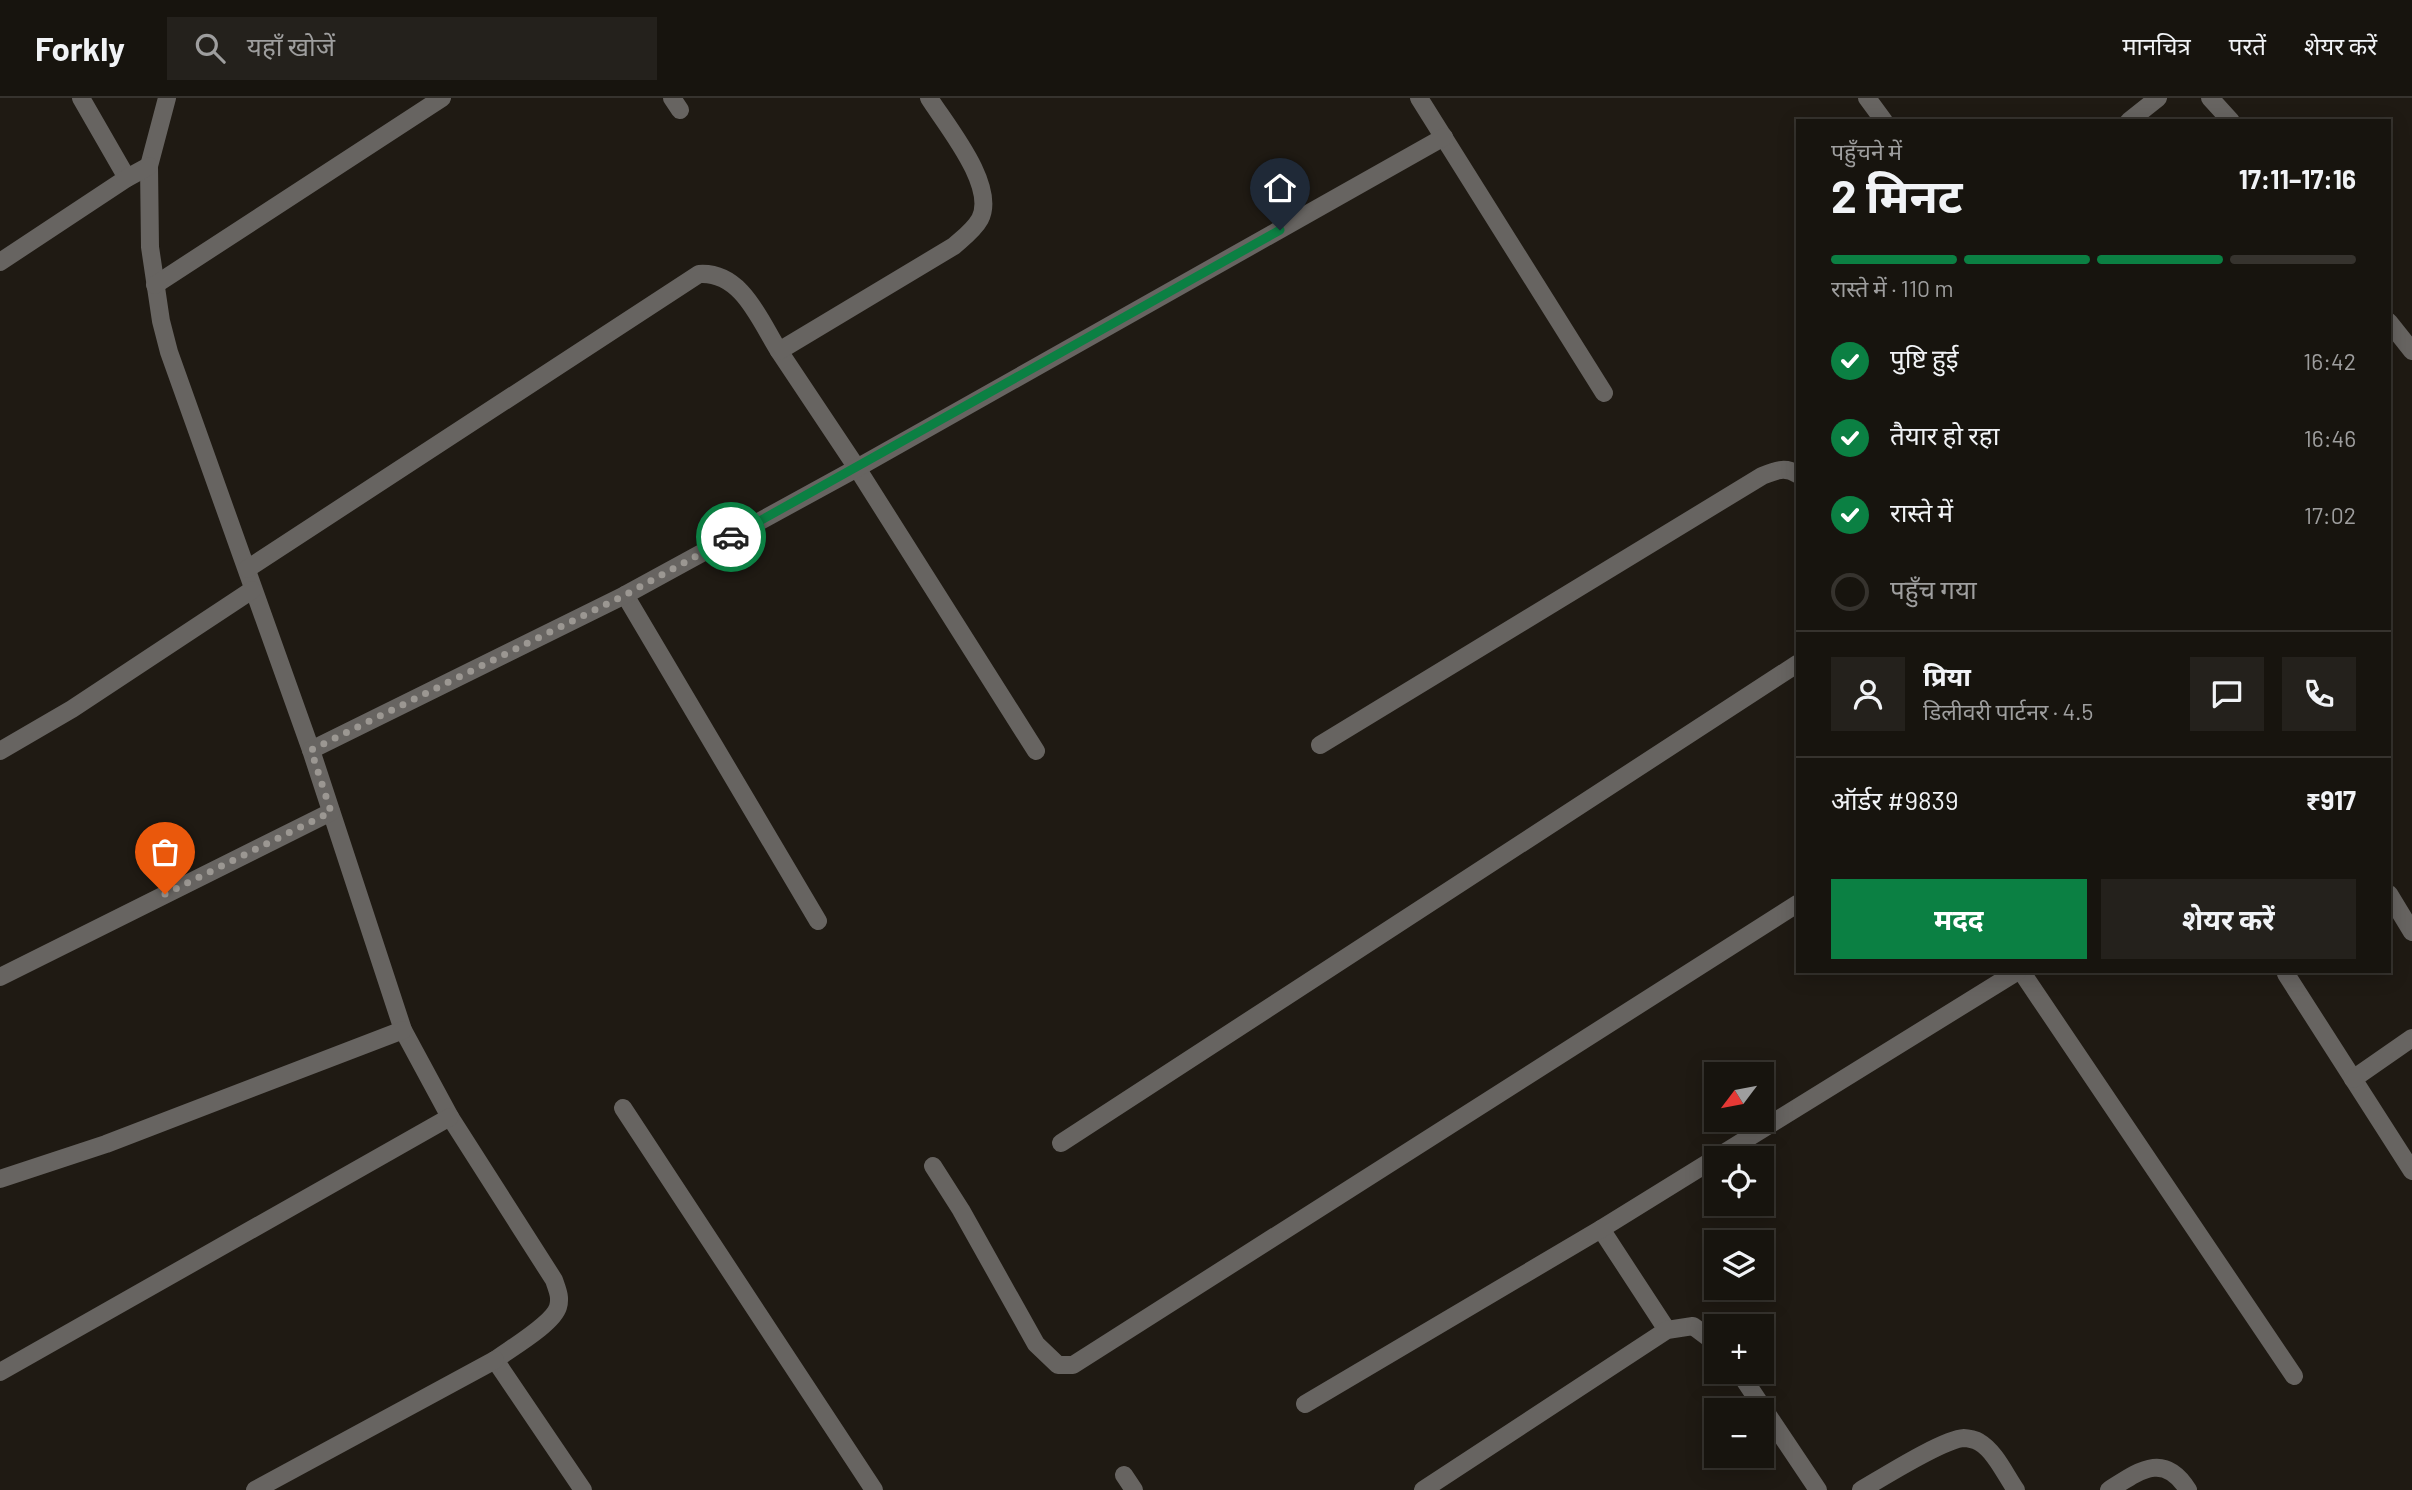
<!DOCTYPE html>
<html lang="hi">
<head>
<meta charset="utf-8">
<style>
	body { margin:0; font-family:Barlow,"Noto Sans Devanagari",sans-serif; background:#24211c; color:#f1f3f6; height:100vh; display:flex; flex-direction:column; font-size:26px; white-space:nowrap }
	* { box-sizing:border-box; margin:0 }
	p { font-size:23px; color:#9e9e9e }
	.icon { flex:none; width:38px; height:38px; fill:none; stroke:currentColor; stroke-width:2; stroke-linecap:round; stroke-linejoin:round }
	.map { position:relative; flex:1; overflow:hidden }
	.details { position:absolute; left:1796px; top:21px; width:595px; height:854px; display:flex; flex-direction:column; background:#17140e; border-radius:0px; box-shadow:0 4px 18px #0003,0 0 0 2px #36332e }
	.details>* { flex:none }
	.needle { width:46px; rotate:238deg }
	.controls { position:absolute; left:1704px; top:964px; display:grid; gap:14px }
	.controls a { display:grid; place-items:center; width:70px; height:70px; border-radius:0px; background:#17140e; box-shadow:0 4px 18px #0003,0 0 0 2px #36332e; font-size:35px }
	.pin { position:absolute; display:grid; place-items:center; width:60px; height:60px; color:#fff; margin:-72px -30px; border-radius:50% 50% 50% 0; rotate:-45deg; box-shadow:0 0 7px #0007 }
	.pin .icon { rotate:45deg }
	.courier { position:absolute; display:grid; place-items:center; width:70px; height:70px; margin:-35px; border:5px solid #0b8043; border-radius:50%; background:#fff; color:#222; box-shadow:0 2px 9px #0007 }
	.headline em { font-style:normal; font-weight:700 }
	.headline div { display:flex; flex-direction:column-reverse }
	.headline { display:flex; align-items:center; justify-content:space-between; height:119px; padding:0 35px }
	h1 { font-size:46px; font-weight:700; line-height:52px }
	.bar { display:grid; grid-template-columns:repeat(4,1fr); gap:10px 7px; align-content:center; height:84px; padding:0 35px }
	.bar i { height:9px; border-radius:5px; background:#36332e }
	.bar .active { background:#0b8043 }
	.bar p { grid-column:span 4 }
	.line { display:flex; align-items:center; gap:18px; padding:0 35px; border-top:2px solid #36332e }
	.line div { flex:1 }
	.round { display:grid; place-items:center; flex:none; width:74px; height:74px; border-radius:0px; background:#24211c }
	ol { padding:0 35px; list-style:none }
	li { display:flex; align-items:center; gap:21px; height:77px }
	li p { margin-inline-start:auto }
	li .icon { padding:7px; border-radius:50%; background:#0b8043; color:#fff; stroke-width:4 }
	li:last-child { color:#9e9e9e }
	li i { width:38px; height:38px; border:4px solid #36332e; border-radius:50% }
	.button { display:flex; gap:14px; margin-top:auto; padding:14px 35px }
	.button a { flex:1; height:80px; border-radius:0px; background:#0b8043; color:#fff; font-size:28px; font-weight:700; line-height:80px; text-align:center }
	.button a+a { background:#24211c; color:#f1f3f6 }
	header { display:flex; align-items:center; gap:42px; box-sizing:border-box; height:98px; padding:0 35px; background:#17140e; border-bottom:2px solid #36332e }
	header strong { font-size:33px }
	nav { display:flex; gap:38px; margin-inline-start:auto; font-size:24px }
	.search { width:490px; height:63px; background:#24211c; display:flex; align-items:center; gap:18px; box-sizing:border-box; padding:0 24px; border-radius:0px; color:#9e9e9e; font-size:26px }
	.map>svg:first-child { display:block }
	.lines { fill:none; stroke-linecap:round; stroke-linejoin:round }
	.minor { stroke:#676461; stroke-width:18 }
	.done { stroke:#9b9792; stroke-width:7; stroke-dasharray:0 12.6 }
	.route { stroke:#0b8043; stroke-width:9 }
</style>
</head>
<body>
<header>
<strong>Forkly</strong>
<div class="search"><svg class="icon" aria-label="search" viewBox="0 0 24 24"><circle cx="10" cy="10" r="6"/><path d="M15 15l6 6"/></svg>यहाँ खोजें</div>
<nav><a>मानचित्र</a><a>परतें</a><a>शेयर करें</a></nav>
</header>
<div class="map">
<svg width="2412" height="1392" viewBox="0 0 2412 1392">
	<rect width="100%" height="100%" fill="#1f1a13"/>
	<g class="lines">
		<g class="minor">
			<polyline points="81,0 127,80"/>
			<path d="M167,0L149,68L150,149L161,223L169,254L311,652L403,932L450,1019L554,1182C557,1191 561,1199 558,1209C553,1226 511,1250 495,1262L583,1392"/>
			<polyline points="672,0 680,12"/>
			<polyline points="1419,0 1604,295"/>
			<polyline points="1867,0 1884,23"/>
			<polyline points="2210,0 2231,23"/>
			<polyline points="2129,23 2158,0"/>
			<polyline points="0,164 127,80 149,68"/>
			<polyline points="155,187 442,0"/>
			<polyline points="2389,224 2412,253"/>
			<polyline points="779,253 857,370 1036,653"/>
			<path d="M247,471L699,176C742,173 760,223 779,253L954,148C963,140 974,132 980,121C997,88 946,27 929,0"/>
			<polyline points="625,497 818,823"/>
			<path d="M1320,647L1762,378C1774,373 1785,368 1797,376"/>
			<polyline points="311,652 625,497 857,370 1444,39"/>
			<polyline points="0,653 72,611 252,492"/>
			<polyline points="2389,796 2412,834"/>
			<polyline points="2021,873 2294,1278"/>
			<polyline points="2286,876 2412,1073"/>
			<polyline points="0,879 331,714"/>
			<polyline points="2353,981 2412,940"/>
			<polyline points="623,1010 874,1392"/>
			<polyline points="1061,1045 1797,566"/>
			<polyline points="933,1068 961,1112 1036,1246 1058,1267 1073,1267 1797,806"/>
			<polyline points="0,1081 106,1046 403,932"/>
			<polyline points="1601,1131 1667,1232"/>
			<polyline points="0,1274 450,1019"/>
			<polyline points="1739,1274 1818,1392"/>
			<polyline points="1305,1306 1601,1131 2018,873"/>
			<polyline points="1124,1377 1134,1392"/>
			<polyline points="255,1392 495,1262"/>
			<polyline points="1423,1392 1667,1232 1693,1228 1717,1246"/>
			<path d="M1861,1392C1882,1380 1943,1341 1964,1340C1968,1340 1976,1342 1979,1344C1995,1353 2006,1378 2016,1392"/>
			<path d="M2109,1392C2139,1373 2164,1353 2188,1392"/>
		</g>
	</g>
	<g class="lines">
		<polyline class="done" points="165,796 331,714 311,652 625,497 731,439"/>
		<polyline class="route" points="731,439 1280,132"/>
	</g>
</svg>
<div class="controls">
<a><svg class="needle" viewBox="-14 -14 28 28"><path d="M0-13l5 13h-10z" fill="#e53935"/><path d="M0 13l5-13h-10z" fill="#9e9e9e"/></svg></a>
<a><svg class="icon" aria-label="locate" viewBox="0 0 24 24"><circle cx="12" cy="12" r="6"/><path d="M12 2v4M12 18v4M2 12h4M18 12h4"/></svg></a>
<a><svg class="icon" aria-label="layers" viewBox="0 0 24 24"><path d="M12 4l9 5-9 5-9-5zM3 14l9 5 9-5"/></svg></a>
<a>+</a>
<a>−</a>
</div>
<div class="pin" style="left:165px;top:796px;background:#ea580c"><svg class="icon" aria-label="bag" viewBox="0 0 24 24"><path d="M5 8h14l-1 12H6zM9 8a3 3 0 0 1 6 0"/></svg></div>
<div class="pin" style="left:1280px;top:132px;background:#1f2937"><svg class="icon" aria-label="home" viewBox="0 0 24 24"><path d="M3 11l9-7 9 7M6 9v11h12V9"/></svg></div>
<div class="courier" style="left:731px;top:439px"><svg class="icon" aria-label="car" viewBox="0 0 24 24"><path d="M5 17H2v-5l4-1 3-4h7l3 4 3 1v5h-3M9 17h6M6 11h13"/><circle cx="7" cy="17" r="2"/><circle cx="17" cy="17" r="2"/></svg></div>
<section class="details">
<div class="headline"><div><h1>2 मिनट</h1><p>पहुँचने में</p></div><em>17:11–17:16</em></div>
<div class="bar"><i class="active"></i><i class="active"></i><i class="active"></i><i></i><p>रास्ते में · 110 m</p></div>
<ol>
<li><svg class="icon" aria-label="check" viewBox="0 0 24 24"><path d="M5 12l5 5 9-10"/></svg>पुष्टि हुई<p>16:42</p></li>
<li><svg class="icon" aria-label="check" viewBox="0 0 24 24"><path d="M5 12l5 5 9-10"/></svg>तैयार हो रहा<p>16:46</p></li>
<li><svg class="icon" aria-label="check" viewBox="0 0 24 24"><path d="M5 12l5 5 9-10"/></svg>रास्ते में<p>17:02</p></li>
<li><i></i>पहुँच गया</li>
</ol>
<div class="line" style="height:126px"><a class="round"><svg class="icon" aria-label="person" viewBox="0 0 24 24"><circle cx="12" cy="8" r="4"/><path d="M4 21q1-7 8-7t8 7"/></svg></a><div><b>प्रिया</b><p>डिलीवरी पार्टनर · 4.5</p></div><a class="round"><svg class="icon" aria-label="chat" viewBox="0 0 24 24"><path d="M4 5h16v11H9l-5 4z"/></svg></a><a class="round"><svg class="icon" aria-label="phone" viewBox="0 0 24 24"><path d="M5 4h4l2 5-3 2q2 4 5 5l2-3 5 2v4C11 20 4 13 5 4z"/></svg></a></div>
<div class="line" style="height:91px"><div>ऑर्डर #9839</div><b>₹917</b></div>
<div class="button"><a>मदद</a><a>शेयर करें</a></div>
</section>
</div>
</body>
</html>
